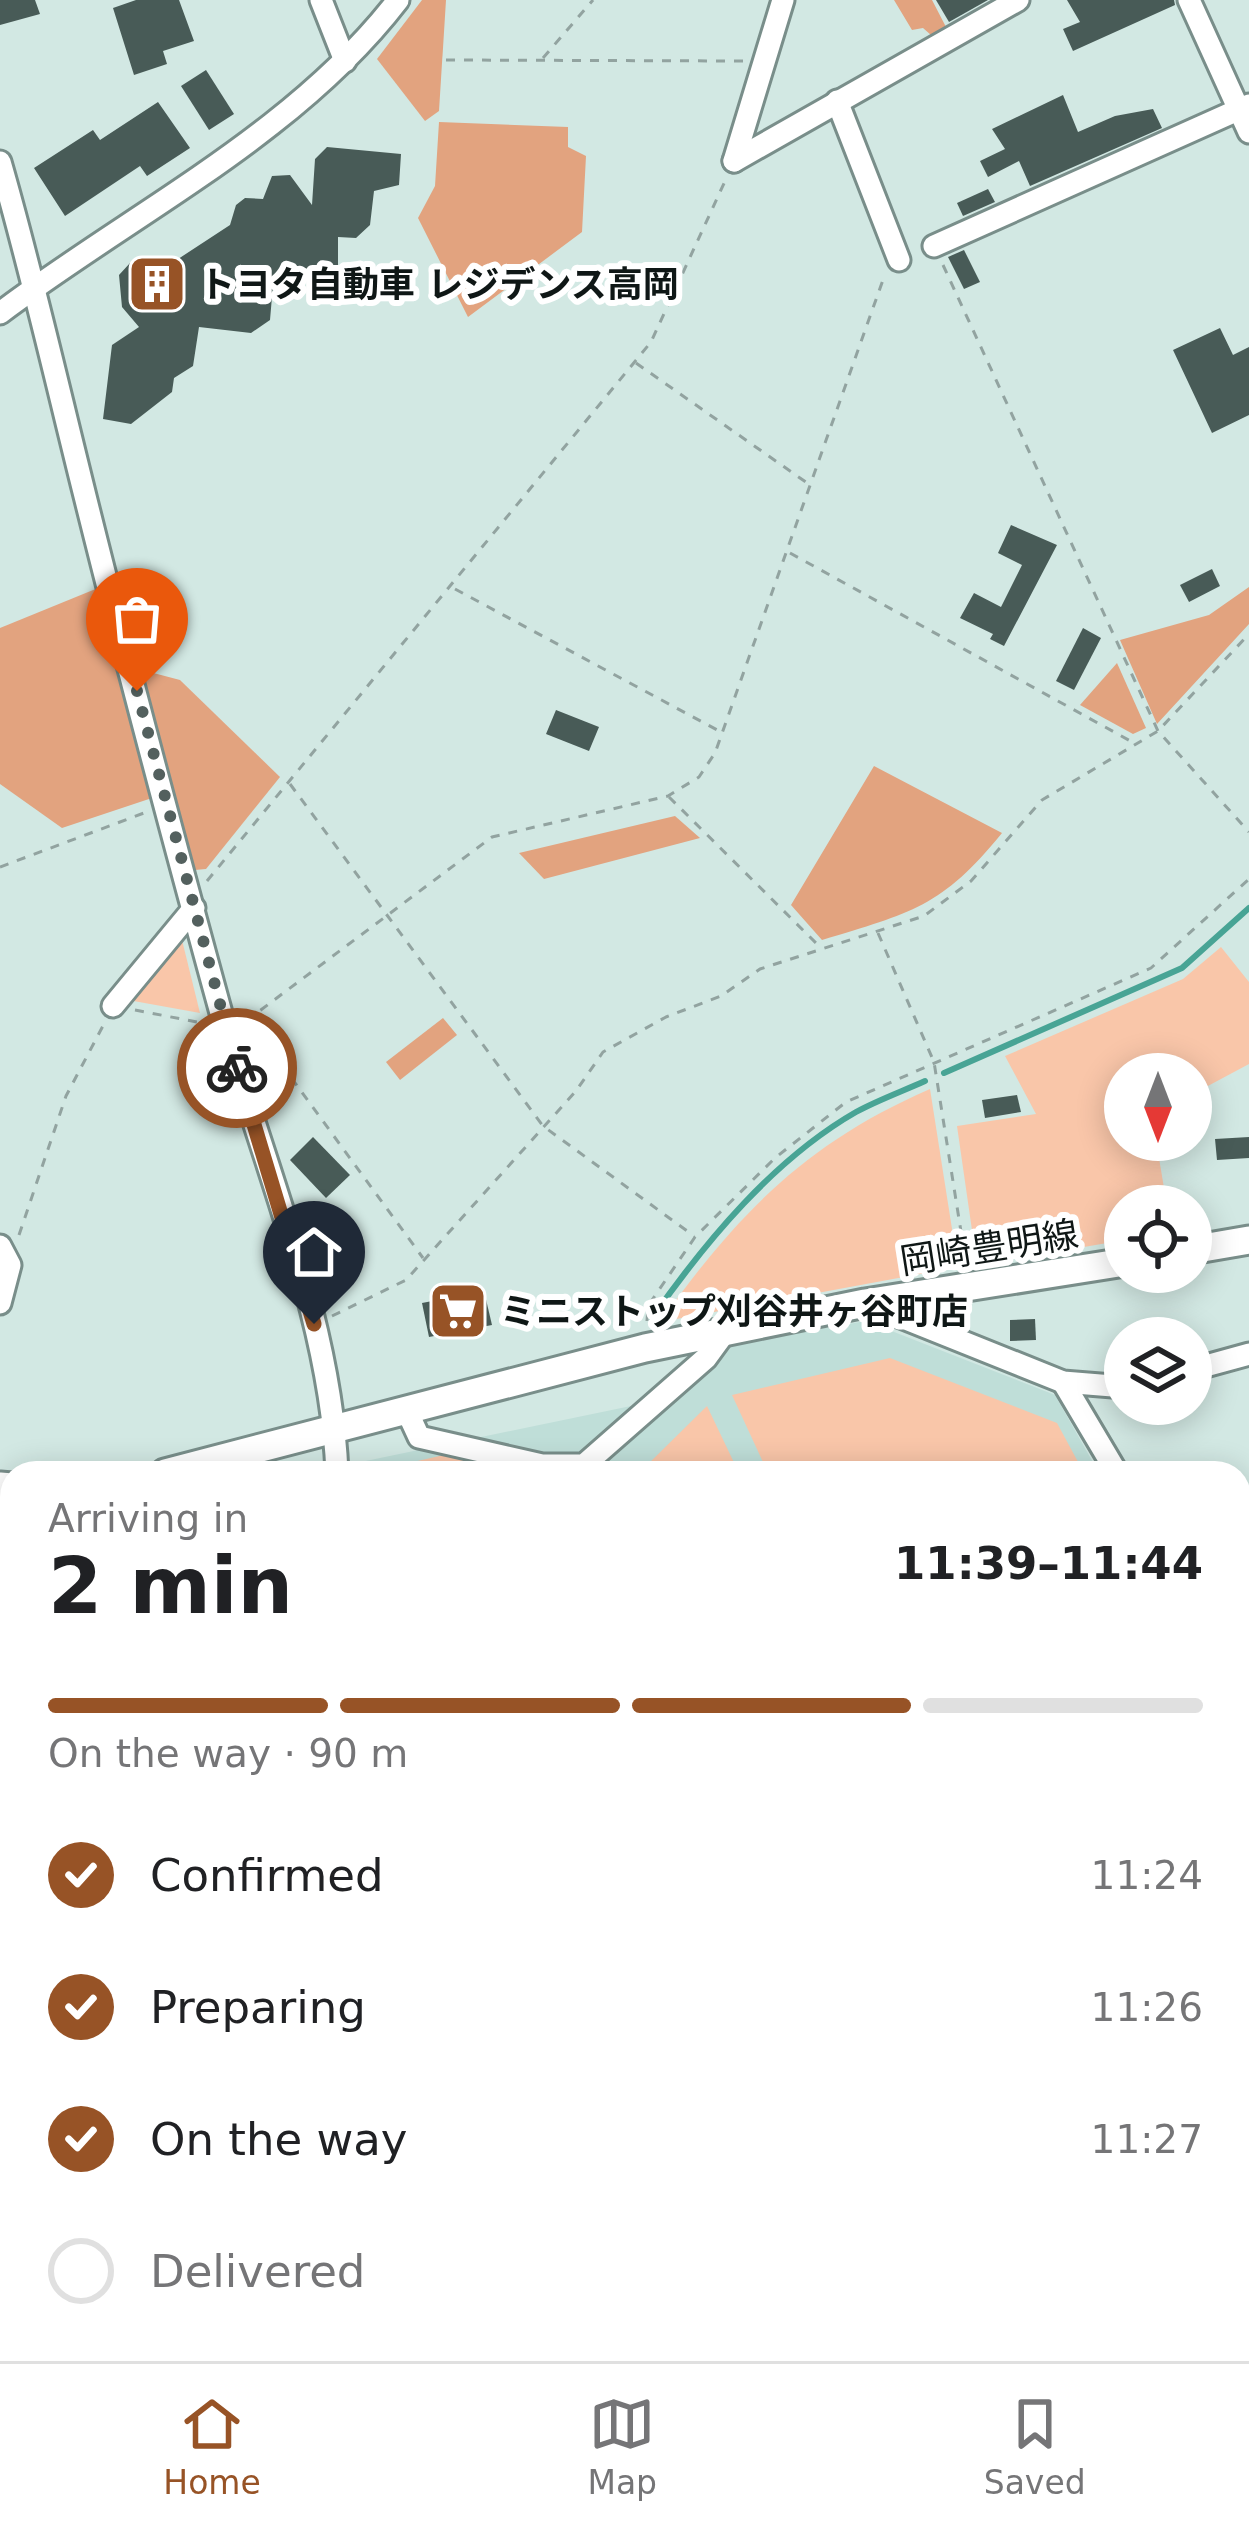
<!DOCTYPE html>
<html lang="en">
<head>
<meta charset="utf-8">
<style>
	body { margin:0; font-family:"DejaVu Sans","Noto Sans JP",sans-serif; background:#f6f6f6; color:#202124; height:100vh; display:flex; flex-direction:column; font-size:45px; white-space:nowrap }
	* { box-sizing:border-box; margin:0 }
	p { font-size:39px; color:#757577 }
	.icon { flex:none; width:66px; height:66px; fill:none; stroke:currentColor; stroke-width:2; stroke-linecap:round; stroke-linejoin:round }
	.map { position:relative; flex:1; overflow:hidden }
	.sheet { position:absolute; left:0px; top:1461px; width:1251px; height:900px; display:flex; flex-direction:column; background:#fff; border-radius:36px 36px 0 0; box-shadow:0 6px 30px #0003 }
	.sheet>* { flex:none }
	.needle { width:78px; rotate:180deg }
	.buttons { position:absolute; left:1104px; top:1053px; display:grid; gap:24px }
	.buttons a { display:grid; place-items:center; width:108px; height:108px; border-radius:50%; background:#fff; box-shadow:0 6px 30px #0003; font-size:60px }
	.pin { position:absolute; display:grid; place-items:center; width:102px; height:102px; color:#fff; margin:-123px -51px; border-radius:50% 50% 50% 0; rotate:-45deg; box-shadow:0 0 12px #0007 }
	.pin .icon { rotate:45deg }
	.courier { position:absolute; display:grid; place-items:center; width:120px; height:120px; margin:-60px; border:9px solid #975326; border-radius:50%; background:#fff; color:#222; box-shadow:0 3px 15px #0007 }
	.overview em { font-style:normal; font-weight:700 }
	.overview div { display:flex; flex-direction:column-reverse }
	.overview { display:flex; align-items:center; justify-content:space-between; height:204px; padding:0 48px }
	h1 { font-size:78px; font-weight:700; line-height:90px }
	.bar { display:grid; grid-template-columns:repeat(4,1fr); gap:18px 12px; align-content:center; height:144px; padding:0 48px }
	.bar i { height:15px; border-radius:9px; background:#e0e0e0 }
	.bar .active { background:#975326 }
	.bar p { grid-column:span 4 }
	ol { padding:0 48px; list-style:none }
	li { display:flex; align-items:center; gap:36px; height:132px }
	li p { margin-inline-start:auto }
	li .icon { padding:12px; border-radius:50%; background:#975326; color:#fff; stroke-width:4 }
	li:last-child { color:#757577 }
	li i { width:66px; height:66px; border:6px solid #e0e0e0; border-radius:50% }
	.menu { display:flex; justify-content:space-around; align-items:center; height:168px; border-top:3px solid #e0e0e0; background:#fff; font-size:33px; color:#757577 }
	.menu a { display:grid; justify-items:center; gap:6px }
	.menu .active { color:#975326 }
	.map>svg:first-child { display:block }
	.built { fill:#bfded8 }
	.green { fill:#f9c6a9 }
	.forest { fill:#e2a37f }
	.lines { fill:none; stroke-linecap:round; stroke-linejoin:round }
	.stream { stroke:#48a495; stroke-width:6 }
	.building { fill:#485b57 }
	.minor-casing { stroke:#798e8a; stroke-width:27 }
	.major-casing { stroke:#798e8a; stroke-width:33 }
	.path { stroke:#92a3a0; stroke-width:3; stroke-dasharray:9 9; stroke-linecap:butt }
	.minor { stroke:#fff; stroke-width:21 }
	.major { stroke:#fff; stroke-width:27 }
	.done { stroke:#53605e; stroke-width:12; stroke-dasharray:0 21.6 }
	.route { stroke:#975326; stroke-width:15 }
	.labels { text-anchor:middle; stroke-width:12; stroke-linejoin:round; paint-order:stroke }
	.poi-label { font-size:36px; font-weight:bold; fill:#0f1716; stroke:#fff; text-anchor:start }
	.street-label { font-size:36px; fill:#0f1716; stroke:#fff }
</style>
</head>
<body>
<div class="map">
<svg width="1249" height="2361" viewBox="0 0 1249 2361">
	<rect width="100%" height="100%" fill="#d2e8e3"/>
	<g class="built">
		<polygon points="866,1321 1055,1395 1099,1473 356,1473 356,1463 684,1395 730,1344"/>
		<polygon points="1239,1679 1249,1694 1249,2361 617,2361 619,2349 1239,2349"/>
	</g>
	<g class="green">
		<polygon points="181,936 200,1013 128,1000"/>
		<polygon points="1221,947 1249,982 1249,1064 1191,1095 1191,1074 1125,1074 1125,1140 1156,1140 1167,1206 1125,1206 1125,1240 977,1265 957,1126 1036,1114 1005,1056 1183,979"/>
		<path d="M930,1089L958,1267L660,1322C738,1213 806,1143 930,1089Z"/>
		<polygon points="890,1358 1057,1423 1084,1473 768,1473 732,1395"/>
		<polygon points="707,1406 739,1473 639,1473"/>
		<polygon points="457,1452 474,1465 517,1473 365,1473"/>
		<polygon points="0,1534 12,1535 12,1760 0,1756"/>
		<polygon points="1249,2004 1249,2106 1239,2108 1239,2006"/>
		<polygon points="1249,2115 1249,2222 1239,2224 1239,2117"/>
		<polygon points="1012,2349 1136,2349 1126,2361 1002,2361"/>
	</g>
	<g class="forest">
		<polygon points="422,0 446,0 439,111 425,121 377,59"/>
		<polygon points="894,0 932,0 946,27 931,35 923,28 912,30"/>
		<polygon points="439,122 568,127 568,147 586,156 582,232 468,317 418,218 435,186"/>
		<polygon points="1249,587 1249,624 1157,724 1120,640 1209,615"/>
		<polygon points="98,588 155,797 62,828 0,784 0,628"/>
		<polygon points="1117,663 1146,728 1133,734 1080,705"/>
		<polygon points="142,670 180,680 280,777 206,869 195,870"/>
		<path d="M874,766L1002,833C942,907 911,913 822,940L791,905Z"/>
		<polygon points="675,816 700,838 544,879 519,853"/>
		<polygon points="443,1018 457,1035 400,1080 386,1062"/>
		<polygon points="1249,2262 1249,2361 1169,2361 1171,2349 1239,2349 1239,2270"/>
		<polygon points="285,2349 436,2349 431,2361 281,2361"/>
	</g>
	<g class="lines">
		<g class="stream">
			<polyline points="944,1073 1182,968 1249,908"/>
			<path d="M652,1318C706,1241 774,1159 856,1112C878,1100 903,1091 925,1081"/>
			<polyline points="472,2361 482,2349"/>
		</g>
	</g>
	<g class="building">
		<polygon points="0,0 35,0 40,14 0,25"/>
		<polygon points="136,0 179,0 194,41 163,51 167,64 134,75 113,8"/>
		<polygon points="936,0 988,0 949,22"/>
		<polygon points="1067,0 1174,0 1175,5 1073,51 1063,29 1080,22"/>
		<polygon points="206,70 234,114 209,130 181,86"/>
		<polygon points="1063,95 1078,132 1115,116 1153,109 1162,128 1030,186 1019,161 988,177 980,161 1005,149 992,129"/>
		<polygon points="158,102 190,148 147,176 140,166 65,216 34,168 93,130 100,140"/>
		<polygon points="327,147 401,154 399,185 374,191 370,225 356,238 338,237 338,265 319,279 289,275 273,285 270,320 251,333 199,327 193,366 174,378 172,392 131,424 103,419 112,345 139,327 122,307 119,275 130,263 146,258 172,263 230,225 236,205 245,198 263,199 272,176 290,175 312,205 315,159"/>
		<polygon points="988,189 995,202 963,216 957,203"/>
		<polygon points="964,250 980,282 964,289 948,257"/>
		<polygon points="1220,328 1233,355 1249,347 1249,415 1212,433 1173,350"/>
		<polygon points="1011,525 1057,545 1004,646 990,639 993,634 960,618 974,593 1001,607 1022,565 998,553"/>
		<polygon points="1212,569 1220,586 1189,602 1180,585"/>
		<polygon points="1083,628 1101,638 1074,690 1056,681"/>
		<polygon points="556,710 599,727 589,751 546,734"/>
		<polygon points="1017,1095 1021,1112 985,1118 982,1100"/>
		<polygon points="313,1137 350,1175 326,1198 290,1160"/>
		<polygon points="1249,1137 1249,1158 1217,1160 1215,1139"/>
		<polygon points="484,1291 492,1325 429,1337 422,1303"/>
		<polygon points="1035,1319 1036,1340 1010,1341 1010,1320"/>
	</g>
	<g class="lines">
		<g class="minor-casing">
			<g id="minor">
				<polyline points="321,0 345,61"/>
				<polyline points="1189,0 1249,132"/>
				<polyline points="837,101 899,260"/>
				<polyline points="734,161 1018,0"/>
				<polyline points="734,161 783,0"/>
				<path d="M0,162C32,273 57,384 85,496C129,673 176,849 224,1024C265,1171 331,1320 337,1473"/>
				<polyline points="934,246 1249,105"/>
				<path d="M0,313C133,213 295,134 398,0"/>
				<polyline points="113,1006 194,908"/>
				<polyline points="0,1246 10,1265 0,1303"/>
				<polyline points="866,1303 1063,1382 1125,1387"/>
				<polyline points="1191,1370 1249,1354"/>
				<polyline points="1063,1382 1117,1473"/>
				<polyline points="406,1409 419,1437 542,1465 584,1465 706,1358 725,1332"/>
				<polyline points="1239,1656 1249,1671"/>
				<polyline points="0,1766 12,1770"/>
				<polyline points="1239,1842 1249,1838"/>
				<polyline points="1239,2261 1249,2254"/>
				<polyline points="0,2284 12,2242"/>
				<polyline points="161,2361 163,2349"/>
				<polyline points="444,2361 449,2349"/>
				<polyline points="1158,2361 1164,2349"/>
			</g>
		</g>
		<g class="major-casing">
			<g id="major">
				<polyline points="1191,1250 1249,1240"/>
				<polyline points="165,1473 645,1348 865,1303 1125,1262"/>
				<polyline points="0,1486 12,1487"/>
			</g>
		</g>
		<g class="path">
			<polyline points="543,58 593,0"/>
			<polyline points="446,60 744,61"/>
			<polyline points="943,265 1158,731 1249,832"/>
			<polyline points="636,363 810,485"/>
			<polyline points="790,553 1134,743"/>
			<polyline points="455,589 721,732"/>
			<polyline points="290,784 543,1126 694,1236"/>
			<polyline points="669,797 820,947"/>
			<polyline points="0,867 144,813"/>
			<polyline points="207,881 651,342 726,179"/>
			<polyline points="878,933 934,1062 966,1263"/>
			<polyline points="135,1010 202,1023"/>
			<polyline points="249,1020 423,1258"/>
			<polyline points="246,1021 492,837 668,796 699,777 715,753 884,277"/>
			<polyline points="19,1235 66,1096 105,1022"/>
			<polyline points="332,1316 406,1280 576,1091 603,1052 666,1017 721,996 760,969 924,916 971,881 1042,800 1158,731 1249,634"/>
			<polyline points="647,1321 648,1306 695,1237 775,1158 846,1102 1151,968 1249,879"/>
		</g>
		<use href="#minor" class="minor"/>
		<use href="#major" class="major"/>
	</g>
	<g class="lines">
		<polyline class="done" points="137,691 237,1068"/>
		<polyline class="route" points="237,1068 314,1324"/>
	</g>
	<defs>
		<g id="building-square" transform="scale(3)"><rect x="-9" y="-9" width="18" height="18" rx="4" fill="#975326" stroke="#fff"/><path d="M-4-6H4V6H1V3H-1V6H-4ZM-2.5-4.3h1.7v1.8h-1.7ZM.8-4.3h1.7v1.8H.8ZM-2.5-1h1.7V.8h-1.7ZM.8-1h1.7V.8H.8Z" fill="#fff"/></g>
		<g id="supermarket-square" transform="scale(3)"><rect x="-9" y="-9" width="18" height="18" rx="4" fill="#975326" stroke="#fff"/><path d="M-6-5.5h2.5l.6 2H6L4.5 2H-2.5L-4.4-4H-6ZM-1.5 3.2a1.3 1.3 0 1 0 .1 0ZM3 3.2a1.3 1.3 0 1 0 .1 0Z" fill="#fff"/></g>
	</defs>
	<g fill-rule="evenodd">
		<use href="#building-square" x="157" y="284"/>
		<use href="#supermarket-square" x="458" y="1311"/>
	</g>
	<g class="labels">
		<g class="poi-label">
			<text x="199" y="297">トヨタ自動車 レジデンス高岡</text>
			<text x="500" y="1324">ミニストップ刈谷井ヶ谷町店</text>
		</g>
		<g class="street-label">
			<text transform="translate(989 1247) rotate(-9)" y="13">岡崎豊明線</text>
		</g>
	</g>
</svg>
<div class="buttons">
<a><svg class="needle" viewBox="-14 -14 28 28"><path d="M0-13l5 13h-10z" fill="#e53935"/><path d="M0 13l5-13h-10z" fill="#757577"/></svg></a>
<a><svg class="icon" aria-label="locate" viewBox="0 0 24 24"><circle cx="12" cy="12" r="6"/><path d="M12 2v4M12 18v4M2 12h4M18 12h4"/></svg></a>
<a><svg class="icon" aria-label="layers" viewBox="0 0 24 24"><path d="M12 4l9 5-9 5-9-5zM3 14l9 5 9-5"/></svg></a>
</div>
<div class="pin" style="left:137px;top:691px;background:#ea580c"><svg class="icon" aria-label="bag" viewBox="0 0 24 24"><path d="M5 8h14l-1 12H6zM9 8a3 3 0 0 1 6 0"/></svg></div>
<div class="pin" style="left:314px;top:1324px;background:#1f2937"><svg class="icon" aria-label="home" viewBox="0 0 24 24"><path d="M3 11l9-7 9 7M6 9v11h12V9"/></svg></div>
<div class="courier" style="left:237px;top:1068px"><svg class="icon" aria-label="bike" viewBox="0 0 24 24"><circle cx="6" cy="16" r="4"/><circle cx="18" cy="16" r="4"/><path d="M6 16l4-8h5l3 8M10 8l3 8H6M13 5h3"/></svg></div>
<section class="sheet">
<div class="overview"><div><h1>2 min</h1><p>Arriving in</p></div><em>11:39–11:44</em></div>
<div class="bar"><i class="active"></i><i class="active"></i><i class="active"></i><i></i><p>On the way · 90 m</p></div>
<ol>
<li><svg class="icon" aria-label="check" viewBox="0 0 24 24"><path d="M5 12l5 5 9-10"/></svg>Confirmed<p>11:24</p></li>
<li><svg class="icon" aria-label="check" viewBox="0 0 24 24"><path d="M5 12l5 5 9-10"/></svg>Preparing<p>11:26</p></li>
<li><svg class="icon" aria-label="check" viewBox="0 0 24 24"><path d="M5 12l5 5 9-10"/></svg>On the way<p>11:27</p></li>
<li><i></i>Delivered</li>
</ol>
</section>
</div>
<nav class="menu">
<a class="active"><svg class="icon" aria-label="home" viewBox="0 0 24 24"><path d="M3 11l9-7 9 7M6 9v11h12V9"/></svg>Home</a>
<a><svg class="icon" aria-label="map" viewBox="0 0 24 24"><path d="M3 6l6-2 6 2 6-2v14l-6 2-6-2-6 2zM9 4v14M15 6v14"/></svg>Map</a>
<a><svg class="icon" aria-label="saved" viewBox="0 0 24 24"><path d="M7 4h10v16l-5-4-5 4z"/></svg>Saved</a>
</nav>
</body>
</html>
